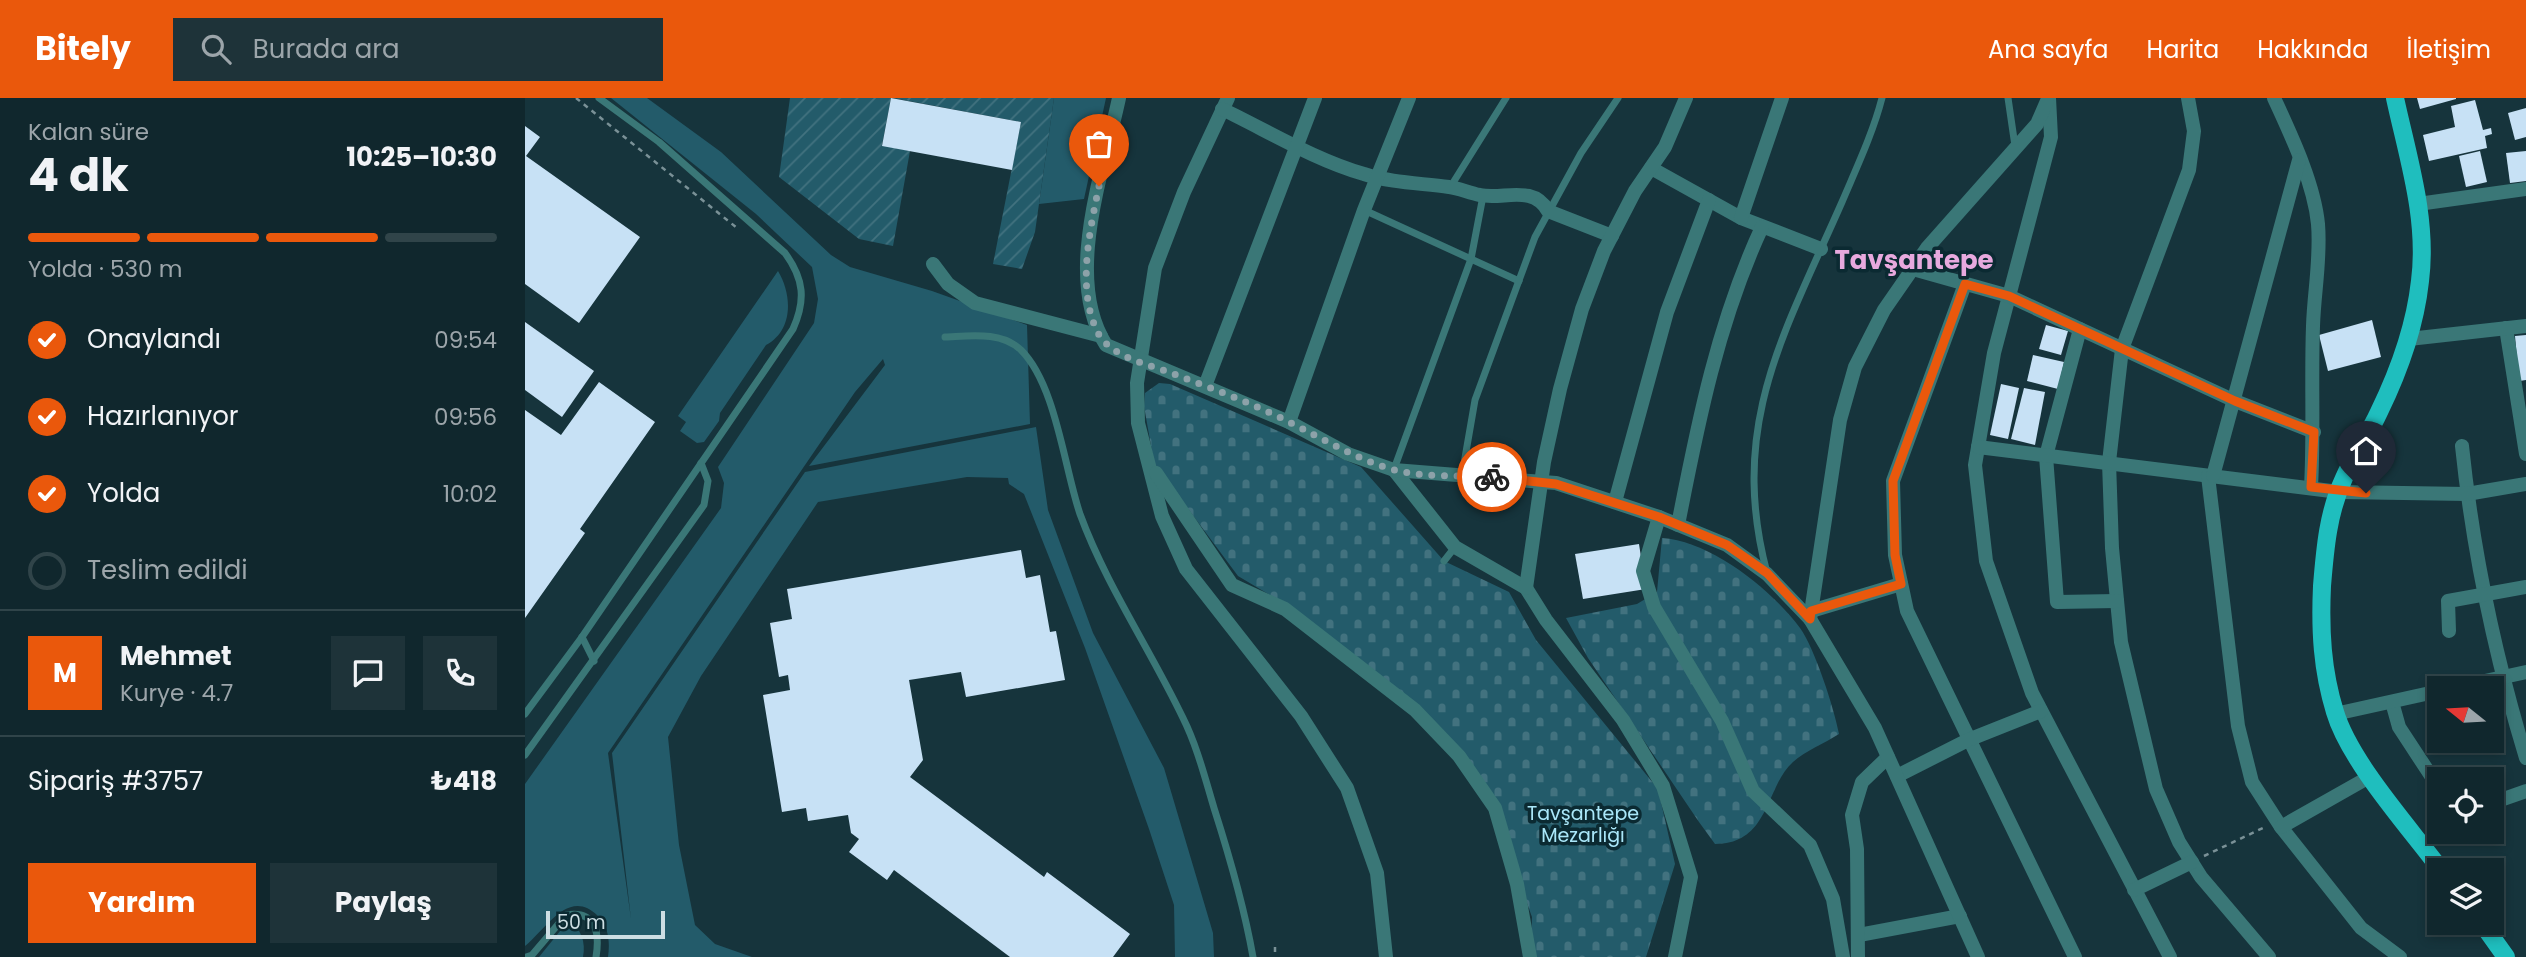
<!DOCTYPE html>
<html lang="tr">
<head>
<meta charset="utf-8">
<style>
	body { margin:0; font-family:Poppins,sans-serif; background:#1e3339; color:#f1f3f6; height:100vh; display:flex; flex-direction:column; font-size:26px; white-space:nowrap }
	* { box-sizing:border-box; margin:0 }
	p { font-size:23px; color:#9ca5aa }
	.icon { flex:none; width:38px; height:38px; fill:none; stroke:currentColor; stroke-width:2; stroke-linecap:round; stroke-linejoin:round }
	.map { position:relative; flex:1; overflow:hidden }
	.drawer { display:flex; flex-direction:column; background:#10272d; width:525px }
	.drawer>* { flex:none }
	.needle { width:46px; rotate:288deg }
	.tools { position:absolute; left:1902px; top:578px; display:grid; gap:14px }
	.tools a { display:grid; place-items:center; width:77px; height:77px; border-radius:0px; background:#10272d; box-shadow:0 4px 10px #0003,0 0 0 2px #304449; font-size:35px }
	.scale { position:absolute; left:21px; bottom:18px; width:119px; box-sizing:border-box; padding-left:7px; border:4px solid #cddee3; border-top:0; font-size:19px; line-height:24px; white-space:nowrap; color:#cddee3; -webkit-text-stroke:5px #0b2a32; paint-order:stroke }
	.pin { position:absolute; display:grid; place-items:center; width:60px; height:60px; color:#fff; margin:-72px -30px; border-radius:50% 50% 50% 0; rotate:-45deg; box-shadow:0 0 7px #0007 }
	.pin .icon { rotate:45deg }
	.courier { position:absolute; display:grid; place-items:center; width:70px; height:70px; margin:-35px; border:5px solid #ea580c; border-radius:50%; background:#fff; color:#222; box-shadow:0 2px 9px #0007 }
	.head em { font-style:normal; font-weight:700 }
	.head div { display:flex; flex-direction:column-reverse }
	.head { display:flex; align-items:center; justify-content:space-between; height:119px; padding:0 28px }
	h1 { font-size:46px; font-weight:700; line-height:52px }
	.bar { display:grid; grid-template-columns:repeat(4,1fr); gap:10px 7px; align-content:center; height:84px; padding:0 28px }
	.bar i { height:9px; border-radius:5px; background:#304449 }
	.bar .selected { background:#ea580c }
	.bar p { grid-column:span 4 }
	.line { display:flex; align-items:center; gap:18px; padding:0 28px; border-top:2px solid #304449 }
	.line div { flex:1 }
	.round { display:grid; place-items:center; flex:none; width:74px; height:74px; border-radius:0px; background:#1e3339 }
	ol { padding:0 28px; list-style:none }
	li { display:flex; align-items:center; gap:21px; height:77px }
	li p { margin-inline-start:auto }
	li .icon { padding:7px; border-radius:50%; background:#ea580c; color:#fff; stroke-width:4 }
	li:last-child { color:#9ca5aa }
	li i { width:38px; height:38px; border:4px solid #304449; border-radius:50% }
	.button { display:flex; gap:14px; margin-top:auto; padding:14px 28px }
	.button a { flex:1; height:80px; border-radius:0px; background:#ea580c; color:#fff; font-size:28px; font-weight:700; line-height:80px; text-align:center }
	.button a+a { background:#1e3339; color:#f1f3f6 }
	header { display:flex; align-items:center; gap:42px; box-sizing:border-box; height:98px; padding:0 35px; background:#ea580c; color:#fff }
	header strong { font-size:33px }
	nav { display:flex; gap:38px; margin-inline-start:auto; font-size:24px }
	.search { width:490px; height:63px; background:#1e3339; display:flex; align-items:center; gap:18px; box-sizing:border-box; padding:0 24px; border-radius:0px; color:#9ca5aa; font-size:26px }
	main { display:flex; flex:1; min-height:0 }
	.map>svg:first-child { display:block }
	.grass { fill:#235b6a }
	.cemetery { fill:url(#cemetery-stones) }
	.garden { fill:url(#garden-furrows) }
	.building { fill:#c7e1f5 }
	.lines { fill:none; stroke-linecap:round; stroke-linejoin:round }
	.path { stroke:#7a9197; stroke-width:2.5; stroke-dasharray:5 5; stroke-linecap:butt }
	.service { stroke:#3a7777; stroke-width:7 }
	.minor { stroke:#3a7777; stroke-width:14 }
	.tertiary { stroke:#3a7777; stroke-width:14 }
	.primary { stroke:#1fbebe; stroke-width:18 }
	.done { stroke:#8da2a9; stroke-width:7; stroke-dasharray:0 12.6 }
	.route { stroke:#ea580c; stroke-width:9 }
	.labels { text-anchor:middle; stroke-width:7; stroke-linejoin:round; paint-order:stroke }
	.park-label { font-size:19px; fill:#aae7f9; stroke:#0b2a32 }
	.district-label { font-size:26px; font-weight:bold; fill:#e7a9de; stroke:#0b2a32 }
</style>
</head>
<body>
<header>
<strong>Bitely</strong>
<div class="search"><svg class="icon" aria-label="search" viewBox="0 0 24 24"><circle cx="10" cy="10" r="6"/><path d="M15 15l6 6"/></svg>Burada ara</div>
<nav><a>Ana sayfa</a><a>Harita</a><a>Hakkında</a><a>İletişim</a></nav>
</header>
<main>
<section class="drawer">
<div class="head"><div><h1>4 dk</h1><p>Kalan süre</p></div><em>10:25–10:30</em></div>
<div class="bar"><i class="selected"></i><i class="selected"></i><i class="selected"></i><i></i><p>Yolda · 530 m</p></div>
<ol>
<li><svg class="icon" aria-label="check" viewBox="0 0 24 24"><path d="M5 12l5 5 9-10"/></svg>Onaylandı<p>09:54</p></li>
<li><svg class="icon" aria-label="check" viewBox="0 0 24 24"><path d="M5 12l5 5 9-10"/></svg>Hazırlanıyor<p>09:56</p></li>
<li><svg class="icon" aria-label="check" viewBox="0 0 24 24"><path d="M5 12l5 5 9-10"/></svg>Yolda<p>10:02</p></li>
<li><i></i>Teslim edildi</li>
</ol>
<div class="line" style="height:126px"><b class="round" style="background:#ea580c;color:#fff">M</b><div><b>Mehmet</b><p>Kurye · 4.7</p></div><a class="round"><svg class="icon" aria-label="chat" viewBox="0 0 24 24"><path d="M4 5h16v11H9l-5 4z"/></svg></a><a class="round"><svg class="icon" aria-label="phone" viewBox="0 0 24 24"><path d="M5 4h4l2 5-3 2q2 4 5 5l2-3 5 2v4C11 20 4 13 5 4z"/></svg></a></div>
<div class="line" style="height:91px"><div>Sipariş #3757</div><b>₺418</b></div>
<div class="button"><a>Yardım</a><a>Paylaş</a></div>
</section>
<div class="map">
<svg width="2001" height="859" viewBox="0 0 2001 859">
	<defs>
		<pattern id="cemetery-stones" width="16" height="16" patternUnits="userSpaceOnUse" patternTransform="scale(1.75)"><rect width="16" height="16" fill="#235b6a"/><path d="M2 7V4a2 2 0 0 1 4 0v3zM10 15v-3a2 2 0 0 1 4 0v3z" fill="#42727f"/></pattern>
		<pattern id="garden-furrows" width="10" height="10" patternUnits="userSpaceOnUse" patternTransform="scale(1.75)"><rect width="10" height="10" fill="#235b6a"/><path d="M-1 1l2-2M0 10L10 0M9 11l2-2" fill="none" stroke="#42727f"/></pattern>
	</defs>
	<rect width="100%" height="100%" fill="#16343c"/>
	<g class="grass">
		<path d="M86,0H122L196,54L306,157L325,169L407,193L502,227L505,326L284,368L360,267L358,261L330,294L83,655L106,821L87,655L280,374L511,329L523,412L568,535L639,670L688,835L689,859H650L649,807L624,731L560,550L499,396L484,386L483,380L442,379L293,404L176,578L143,639L154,747L170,827L190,846L227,859H83C85,845 84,829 73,818C44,789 22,830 0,848V686L196,410L199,385L193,369L289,225L293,201L287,169L231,116Z"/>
		<polygon points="529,0 581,0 559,101 514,106"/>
		<path d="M253,173C267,196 269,232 241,247L195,315L194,323L179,344L172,345L155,333L161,324L153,318Z"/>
		<path d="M44,822C56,831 61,844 58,859H14Z"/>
	</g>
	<g class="cemetery">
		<polygon points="634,285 645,286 836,369 919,463 984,494 1011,542 1133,691 1150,766 1121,859 1006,859 1007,819 979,741 937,656 755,503 713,478 629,365 619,308 620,295"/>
		<path d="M1137,440C1186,443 1247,492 1275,530C1290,551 1309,610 1314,636C1300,645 1280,653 1268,664C1240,689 1245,746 1190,746L1174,724L1063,560L1041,520L1112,506L1132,494Z"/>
	</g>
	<g class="garden">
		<polygon points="265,0 366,0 357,47 385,53 368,148 334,141 254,79"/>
		<polygon points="368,0 529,0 510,134 497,171 468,166 496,24"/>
	</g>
	<g class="building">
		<polygon points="366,0 496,24 487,72 357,48"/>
		<polygon points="1892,0 1931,0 1931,1 1895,11"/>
		<polygon points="1950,2 1958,32 1966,30 1967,36 1960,38 1962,50 1904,63 1898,37 1930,29 1926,8"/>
		<polygon points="2001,10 2001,39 1990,42 1983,15"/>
		<polygon points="0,28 15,39 1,58 115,139 54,225 0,186"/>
		<polygon points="1955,53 1962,84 1941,89 1934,58"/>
		<polygon points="2001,53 2001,83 1985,85 1981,55"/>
		<polygon points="1847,222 1856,259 1803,273 1794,237"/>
		<polygon points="0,224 69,273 37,319 0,292"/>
		<polygon points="1521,227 1543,233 1536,257 1514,251"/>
		<polygon points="2001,237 2001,282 1994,283 1990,238"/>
		<polygon points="1508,257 1539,264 1533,291 1502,283"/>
		<polygon points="74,284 130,324 55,431 60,435 0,520 0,312 36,337"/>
		<polygon points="1476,286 1494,290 1483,341 1465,337"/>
		<polygon points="1499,290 1520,294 1510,347 1486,341"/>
		<polygon points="1114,446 1121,491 1058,501 1050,456"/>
		<polygon points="496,452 501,480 515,477 525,534 531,533 540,582 441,599 436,574 384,582 398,662 385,679 519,779 522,774 605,836 588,859 485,859 369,772 362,782 324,754 334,741 326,735 323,717 283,723 281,710 257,714 238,597 265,592 263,577 254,579 245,525 267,521 262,491"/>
	</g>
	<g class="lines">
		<g class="path">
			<polyline points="51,0 212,130"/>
			<polyline points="1679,758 1740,729"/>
			<polyline points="750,849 750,859"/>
		</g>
		<g class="service">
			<polyline points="1483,0 1490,48"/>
			<polyline points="926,88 981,0"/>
			<polyline points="839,112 994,183"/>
			<path d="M420,239C445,238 476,233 496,252C531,287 539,369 555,416C581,487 625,551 658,620C672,648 680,680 689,710C705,760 719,808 728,859"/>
			<polyline points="869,371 946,161 958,98"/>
			<polyline points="937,377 950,302 1010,139 1056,55 1093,0"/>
			<polyline points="919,463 930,449"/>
			<path d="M1242,475C1203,327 1259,236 1317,104C1331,71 1348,35 1357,0"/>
			<polyline points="57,539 69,563"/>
			<path d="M0,616L57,539L268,231C281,202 279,181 260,155L134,44L74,0"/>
			<polyline points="0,657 179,407 183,383 176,365"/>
			<path d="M1,859L7,857L41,817C71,812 75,835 71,859"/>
		</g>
		<g class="minor">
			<polyline points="703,0 659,94 630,170 612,285 613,325 637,418 661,471 776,618 822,690 852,775 861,859"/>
			<polyline points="1524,0 1526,39 1469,255 1450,367 1461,463 1507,595 1645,859"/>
			<polyline points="1663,0 1669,33 1664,72 1597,251 1584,364 1587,450 1596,544 1631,691 1654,744 1676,779 1744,859"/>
			<path d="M1749,0C1766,37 1789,85 1793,126C1796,161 1789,194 1788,228C1786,282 1789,335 1786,389"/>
			<path d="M697,11C743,33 790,62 839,76C867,85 895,85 924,89C934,90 944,95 955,97C978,102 1008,86 1023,113L1087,138"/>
			<polyline points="1126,70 1216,120 1296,151"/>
			<polyline points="1893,106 2001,91"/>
			<polyline points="1216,120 1257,0"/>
			<polyline points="408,166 423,186 450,205 576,238"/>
			<polyline points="1388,171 1484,198 1710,303 1789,334"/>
			<polyline points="1440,186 1368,383 1370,457 1382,513 1550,859"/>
			<polyline points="1981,230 2001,356"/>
			<polyline points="1555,231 1521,358 1532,504 1592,503"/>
			<polyline points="1884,241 2001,228"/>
			<polyline points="680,288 790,0"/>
			<polyline points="764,324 839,112 884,0"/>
			<path d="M1937,348C1948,454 1970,558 2001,660"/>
			<polyline points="1453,349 1814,394 1942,396 2001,386"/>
			<polyline points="869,372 930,449 1001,490 1021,522 1098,622 1138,688 1166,779 1150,859"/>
			<polyline points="631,375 707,487 760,511 890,612 934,658 970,710 992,786 1005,859"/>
			<polyline points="1683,378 1713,628 1727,684 1756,729 1836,830 1875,859"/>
			<polyline points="1688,378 1774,62"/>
			<polyline points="1090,404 1142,214 1184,102"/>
			<polyline points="1134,419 1118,473 1129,509 1197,623 1228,693 1285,747 1308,801 1318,859"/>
			<path d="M1153,427C1173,324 1193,224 1237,129"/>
			<polyline points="1001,490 1019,364 1035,291 1057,211 1079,153 1110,93 1140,49 1161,0"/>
			<polyline points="1286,513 1376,486"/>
			<polyline points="1285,521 1315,322 1330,269 1359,212 1402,150 1512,26 1522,3"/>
			<polyline points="1924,533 1923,503 2001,489"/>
			<polyline points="1928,590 2001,574"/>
			<polyline points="1867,604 1874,629 1914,690"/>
			<polyline points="1810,616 1914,593"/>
			<polyline points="1372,678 1443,642 1516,613"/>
			<polyline points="1967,705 2001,693"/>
			<polyline points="1756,729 1846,678"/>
			<polyline points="1609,792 1667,764"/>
			<polyline points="1334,837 1435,818"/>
			<polyline points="1333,859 1332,751 1327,717 1337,684 1363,659"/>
		</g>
		<path class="tertiary" d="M594,0C579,71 538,180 581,247L764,324L823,356L869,372L1031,385L1134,419L1202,447L1242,476L1285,521L1350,630L1453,859"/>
		<g class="primary">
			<path d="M1870,0C1883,60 1903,121 1895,183C1890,229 1874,273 1854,314C1844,336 1829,357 1819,380C1803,414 1800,451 1797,488C1795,532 1797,572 1810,614C1825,664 1884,729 1916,772"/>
			<polyline points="1956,824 1981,859"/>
		</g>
	</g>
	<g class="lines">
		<path class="done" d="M574,88C565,132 551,192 573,235C586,259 622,266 646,275C686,290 727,305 764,324C799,341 829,360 866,371C896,380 935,377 967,379"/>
		<polyline class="route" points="967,379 1031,386 1134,419 1202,447 1242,475 1285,521 1286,513 1376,486 1370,457 1368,383 1440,186 1484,198 1710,303 1789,334 1786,389 1841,395"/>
	</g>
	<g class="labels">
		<g class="park-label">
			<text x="1058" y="722">Tavşantepe<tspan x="1058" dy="22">Mezarlığı</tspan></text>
		</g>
		<g class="district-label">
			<text x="1389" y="171">Tavşantepe</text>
		</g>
	</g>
</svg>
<div class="tools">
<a><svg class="needle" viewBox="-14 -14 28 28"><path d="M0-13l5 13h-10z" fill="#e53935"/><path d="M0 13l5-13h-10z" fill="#9ca5aa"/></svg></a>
<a><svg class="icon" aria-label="locate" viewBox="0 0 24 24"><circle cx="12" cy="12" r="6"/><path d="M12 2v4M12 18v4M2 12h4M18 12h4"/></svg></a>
<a><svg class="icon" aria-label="layers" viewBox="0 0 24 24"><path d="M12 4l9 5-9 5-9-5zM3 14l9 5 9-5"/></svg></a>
</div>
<div class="scale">50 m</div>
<div class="pin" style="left:574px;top:88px;background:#ea580c"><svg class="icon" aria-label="bag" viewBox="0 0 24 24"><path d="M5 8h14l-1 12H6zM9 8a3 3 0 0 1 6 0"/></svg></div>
<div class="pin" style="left:1841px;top:395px;background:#1f2937"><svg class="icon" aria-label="home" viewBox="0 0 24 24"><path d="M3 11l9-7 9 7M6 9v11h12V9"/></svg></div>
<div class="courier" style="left:967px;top:379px"><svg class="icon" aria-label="bike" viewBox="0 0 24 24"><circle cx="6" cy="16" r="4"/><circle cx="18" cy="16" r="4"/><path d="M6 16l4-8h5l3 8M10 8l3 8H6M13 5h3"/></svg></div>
</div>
</main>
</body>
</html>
